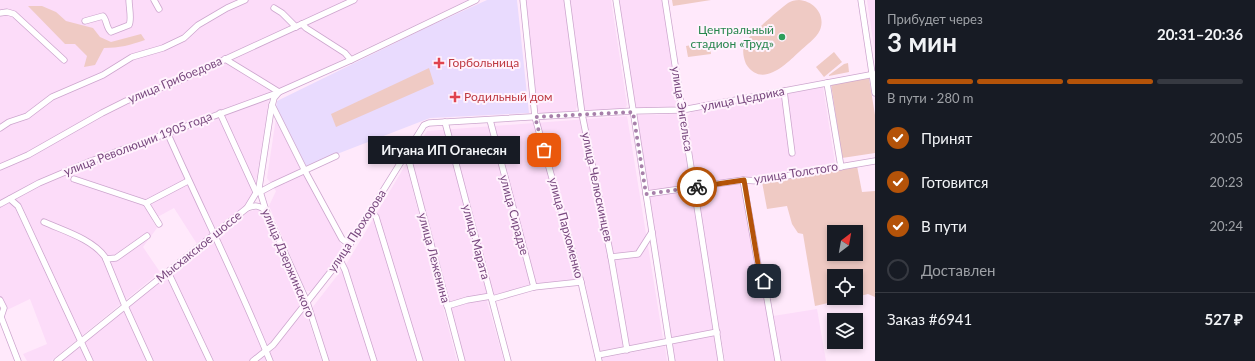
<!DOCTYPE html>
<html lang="ru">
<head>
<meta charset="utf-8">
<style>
	body { margin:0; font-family:Lato,sans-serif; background:#20242c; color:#f1f3f6; height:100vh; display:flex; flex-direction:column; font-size:15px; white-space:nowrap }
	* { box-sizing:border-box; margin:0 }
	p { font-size:13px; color:#9ea1a6 }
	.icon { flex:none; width:22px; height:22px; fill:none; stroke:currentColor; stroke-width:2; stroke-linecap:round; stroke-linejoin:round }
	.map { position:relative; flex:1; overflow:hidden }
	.details { display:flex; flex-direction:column; background:#171b24; width:380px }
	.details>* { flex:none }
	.needle { width:26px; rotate:31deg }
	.tools { position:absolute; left:827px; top:225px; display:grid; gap:8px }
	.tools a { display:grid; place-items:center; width:36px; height:36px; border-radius:0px; background:#171b24; box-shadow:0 2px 6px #0003; font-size:20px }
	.pin { position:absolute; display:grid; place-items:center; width:34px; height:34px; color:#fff; margin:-17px; border-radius:8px; box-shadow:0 2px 6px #0006 }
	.courier { position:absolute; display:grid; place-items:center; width:40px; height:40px; margin:-20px; border:3px solid #b45309; border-radius:50%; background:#fff; color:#222; box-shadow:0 1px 5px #0007 }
	.bubble { position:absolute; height:28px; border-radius:0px; background:#171b24; box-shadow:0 2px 6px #0003; font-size:13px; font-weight:700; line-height:28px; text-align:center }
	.head em { font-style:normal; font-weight:700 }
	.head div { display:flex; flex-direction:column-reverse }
	.head { display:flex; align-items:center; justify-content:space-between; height:68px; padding:0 12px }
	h1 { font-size:26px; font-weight:700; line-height:30px }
	.bar { display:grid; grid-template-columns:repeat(4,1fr); gap:6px 4px; align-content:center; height:48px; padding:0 12px }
	.bar i { height:5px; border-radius:3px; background:#363941 }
	.bar .active { background:#b45309 }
	.bar p { grid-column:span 4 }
	.line { display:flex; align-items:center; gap:10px; padding:0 12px; border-top:1px solid #363941 }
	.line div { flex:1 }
	ol { padding:0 12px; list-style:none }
	li { display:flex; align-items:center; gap:12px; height:44px }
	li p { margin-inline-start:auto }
	li .icon { padding:4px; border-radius:50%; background:#b45309; color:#fff; stroke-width:4 }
	li:last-child { color:#9ea1a6 }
	li i { width:22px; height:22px; border:2px solid #363941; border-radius:50% }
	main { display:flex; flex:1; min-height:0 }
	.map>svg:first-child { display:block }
	.residential { fill:#fcdcf9 }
	.medical { fill:#e9dbfe }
	.green { fill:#efcac4; fill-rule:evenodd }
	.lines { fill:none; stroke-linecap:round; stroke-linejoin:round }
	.minor-casing { stroke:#cda6ce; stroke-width:7 }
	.minor { stroke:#fff; stroke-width:5.5 }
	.done { stroke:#a780aa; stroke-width:4; stroke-dasharray:0 7.2 }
	.route { stroke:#b45309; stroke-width:5 }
	.leisure-dot { fill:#2e9e5b; stroke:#fff2fd; stroke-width:1.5 }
	.health-dot { fill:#e0444e; stroke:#fff2fd; stroke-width:1.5 }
	.labels { text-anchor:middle; stroke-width:4; stroke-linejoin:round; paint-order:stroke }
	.leisure-label { font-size:12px; fill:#27864d; stroke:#fff2fd; text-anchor:end }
	.health-label { font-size:12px; fill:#be3a42; stroke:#fff2fd; text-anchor:start }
	.street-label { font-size:12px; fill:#78487e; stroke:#fff2fd }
</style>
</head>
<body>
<main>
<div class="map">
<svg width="875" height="361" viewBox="0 0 875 361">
	<rect width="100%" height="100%" fill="#ffe9fb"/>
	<g class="residential">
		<polygon points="0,0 468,0 270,94 254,195 250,202 197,244 174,208 152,220 157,228 143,247 160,272 51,361 27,361 23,354 47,344 30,299 7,310 0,297"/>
		<polygon points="526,0 565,0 577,106 575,112 540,114 537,110"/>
		<polygon points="570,0 611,0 627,105 624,110 587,112 584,108"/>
		<polygon points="619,0 662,0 679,104 677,108 638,110 635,108"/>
		<polygon points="867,0 875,0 875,54"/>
		<polygon points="823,87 835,163 701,185 696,182 687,117 691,112"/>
		<polygon points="679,114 718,361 675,361 637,115"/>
		<polygon points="627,116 663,339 600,351 584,278 530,286 493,295 487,301 504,361 465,361 411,157 427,131"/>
		<polygon points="276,118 300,167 344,250 312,291 307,291 303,285 269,206 276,191 267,178"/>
		<polygon points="406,164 457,361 329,361 312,308 347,263"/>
		<polygon points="742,183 763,282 776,361 725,361 697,194 701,189"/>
		<polygon points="258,209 265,214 302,300 322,361 61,361 248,212"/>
		<polygon points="817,309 826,361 780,361 773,316"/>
		<polygon points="665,346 667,361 603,361 602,358"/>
	</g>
	<polygon class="medical" points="487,0 517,0 529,113 430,118 306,166 276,108 277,101 430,26"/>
	<g class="green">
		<polygon points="672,0 711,0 673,6"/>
		<path d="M799,0C814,1 826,15 820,30C816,39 806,45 799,52C786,64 762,89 746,64C743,57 742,49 745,43C749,35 780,9 788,3C791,1 795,0 799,0Z"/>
		<path d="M42,6L56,12L66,21L93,28L100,37L111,42L141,34L145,40C131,45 119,48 104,48L95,65L84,67L87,56L75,44H65L28,6Z"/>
		<polygon points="710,42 711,54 688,57 686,46"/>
		<polygon points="834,52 842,62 824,77 816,67"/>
		<polygon points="848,63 849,72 829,76 829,75 844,64"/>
		<polygon points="429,68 434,84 336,127 331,114"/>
		<polygon points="869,78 875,115 875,153 842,158 831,84"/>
		<path d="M857,166L862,192L875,191V297L868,294L856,297V276H834V298H850L815,306L803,234L798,233L792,224L787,206L767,209L762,182ZM834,232H856V254H834Z"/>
	</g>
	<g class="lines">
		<g class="minor-casing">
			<g id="minor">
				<polyline points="154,0 159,9"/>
				<polyline points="523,0 535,117 581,282 599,361"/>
				<polyline points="567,0 582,114 611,257 627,350"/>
				<polyline points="616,0 672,361"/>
				<polyline points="665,0 721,361"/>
				<polyline points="861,0 875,93"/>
				<polyline points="274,8 282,13 296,27"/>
				<polyline points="0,13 7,12 14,14 64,60"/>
				<path d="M85,21L103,16C107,20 106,28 111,32L129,25C132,20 129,7 129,0"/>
				<polyline points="302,24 306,28 345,53 351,60"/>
				<polyline points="225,59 279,92"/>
				<polyline points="827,83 841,167"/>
				<polyline points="784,91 792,153"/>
				<polyline points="272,105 305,171 342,239 350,245"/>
				<polyline points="220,113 256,192"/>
				<polyline points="490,120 534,287"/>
				<polyline points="445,122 508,361"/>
				<polyline points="0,128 9,122 27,116 52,97 103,75 132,57 163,48 184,38 198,25 227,8 245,0"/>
				<path d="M167,132C201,209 239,283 270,361"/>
				<polyline points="405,155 409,161 462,361"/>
				<polyline points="0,167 28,155 102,113 126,101 176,82 354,0"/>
				<polyline points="74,179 146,203 159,224"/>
				<polyline points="743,180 759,270 764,281 778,361"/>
				<polyline points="259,188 266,211 307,302 326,361"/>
				<polyline points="260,192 273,185 336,156"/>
				<polyline points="646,194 743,180 757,181 875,161"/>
				<polyline points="10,199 18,206 25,221 90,361"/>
				<polyline points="146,203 188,181"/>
				<polyline points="0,204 39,183 91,161 277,93"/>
				<path d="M247,208C255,205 259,205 266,211"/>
				<polyline points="371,211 376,217 420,361"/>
				<path d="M44,222C64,231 92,239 105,257L125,306L150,361"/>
				<polyline points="611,257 638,254 652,232"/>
				<polyline points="106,259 116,258 147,236"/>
				<polyline points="340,260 345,270 374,361"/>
				<polyline points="168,272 210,361"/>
				<polyline points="492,299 534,287 581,282"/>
				<polyline points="0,300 4,308 1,317"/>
				<polyline points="447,306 467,300 491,296"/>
				<polyline points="1,317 18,361"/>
				<polyline points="598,355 717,332"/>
				<polyline points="57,361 247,208 259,188 271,110 274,98 279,92 351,60 476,0"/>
				<polyline points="253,361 273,345 340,260 424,125 429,123 633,111 682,110 875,74"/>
			</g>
		</g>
		<use href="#minor" class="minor"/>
	</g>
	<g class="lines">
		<polyline class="done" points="544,150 535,117 633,112 646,194 697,187"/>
		<polyline class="route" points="697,187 744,180 759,270 764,281"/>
	</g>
	<circle class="leisure-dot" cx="782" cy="37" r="4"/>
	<g class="health-dot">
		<path d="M437 57h4v4h4v4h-4v4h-4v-4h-4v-4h4z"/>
		<path d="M453 91h4v4h4v4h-4v4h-4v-4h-4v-4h4z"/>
	</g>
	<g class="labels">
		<g class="leisure-label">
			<text x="774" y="34">Центральный<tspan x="774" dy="14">стадион «Труд»</tspan></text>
		</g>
		<g class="health-label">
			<text x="448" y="67">Горбольница</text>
			<text x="464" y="101">Родильный дом</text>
		</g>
		<g class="street-label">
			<text transform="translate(175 80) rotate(-23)" y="4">улица Грибоедова</text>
			<text transform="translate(743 99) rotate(-11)" y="4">улица Цедрика</text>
			<text transform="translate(682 109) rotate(81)" y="4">улица Энгельса</text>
			<text transform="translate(138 144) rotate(-21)" y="4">улица Революции 1905 года</text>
			<text transform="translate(796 173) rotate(-9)" y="4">улица Толстого</text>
			<text transform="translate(597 187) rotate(78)" y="4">улица Челюскинцев</text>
			<text transform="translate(514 215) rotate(75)" y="4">улица Сирадзе</text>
			<text transform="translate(566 228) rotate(75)" y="4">улица Пархоменко</text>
			<text transform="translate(357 231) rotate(-57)" y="4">улица Прохорова</text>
			<text transform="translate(476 242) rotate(75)" y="4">улица Марата</text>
			<text transform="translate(199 247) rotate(-39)" y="4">Мысхакское шоссе</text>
			<text transform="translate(434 258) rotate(75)" y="4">улица Леженина</text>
			<text transform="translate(288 263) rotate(67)" y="4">улица Дзержинского</text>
		</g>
	</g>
</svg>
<div class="tools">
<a><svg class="needle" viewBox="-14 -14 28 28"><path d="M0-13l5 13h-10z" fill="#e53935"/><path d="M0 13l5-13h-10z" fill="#9ea1a6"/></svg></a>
<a><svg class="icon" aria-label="locate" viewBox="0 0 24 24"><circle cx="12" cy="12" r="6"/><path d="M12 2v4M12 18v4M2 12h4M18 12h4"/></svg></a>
<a><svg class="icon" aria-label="layers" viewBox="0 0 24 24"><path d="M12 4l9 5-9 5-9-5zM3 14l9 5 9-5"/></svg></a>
</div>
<div class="pin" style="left:544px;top:150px;background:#ea580c"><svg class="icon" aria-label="bag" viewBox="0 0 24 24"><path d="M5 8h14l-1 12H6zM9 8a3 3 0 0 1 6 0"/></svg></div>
<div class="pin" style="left:764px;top:281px;background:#1f2937"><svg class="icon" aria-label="home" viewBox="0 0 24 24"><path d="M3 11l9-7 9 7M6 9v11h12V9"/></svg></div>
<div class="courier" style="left:697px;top:187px"><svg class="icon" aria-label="bike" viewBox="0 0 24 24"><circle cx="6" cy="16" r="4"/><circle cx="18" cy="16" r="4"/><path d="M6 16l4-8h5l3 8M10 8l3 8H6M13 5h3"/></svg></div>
<div class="bubble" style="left:368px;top:136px;width:152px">Игуана ИП Оганесян</div>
</div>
<section class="details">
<div class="head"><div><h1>3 мин</h1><p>Прибудет через</p></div><em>20:31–20:36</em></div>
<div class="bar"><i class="active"></i><i class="active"></i><i class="active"></i><i></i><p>В пути · 280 m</p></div>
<ol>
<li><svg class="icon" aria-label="check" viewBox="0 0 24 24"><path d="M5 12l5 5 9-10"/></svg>Принят<p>20:05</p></li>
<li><svg class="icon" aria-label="check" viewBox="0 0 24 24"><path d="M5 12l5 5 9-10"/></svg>Готовится<p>20:23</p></li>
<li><svg class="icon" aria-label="check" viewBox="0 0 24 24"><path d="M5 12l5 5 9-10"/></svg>В пути<p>20:24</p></li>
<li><i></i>Доставлен</li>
</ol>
<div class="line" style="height:52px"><div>Заказ #6941</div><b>527 ₽</b></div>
</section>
</main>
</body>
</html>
